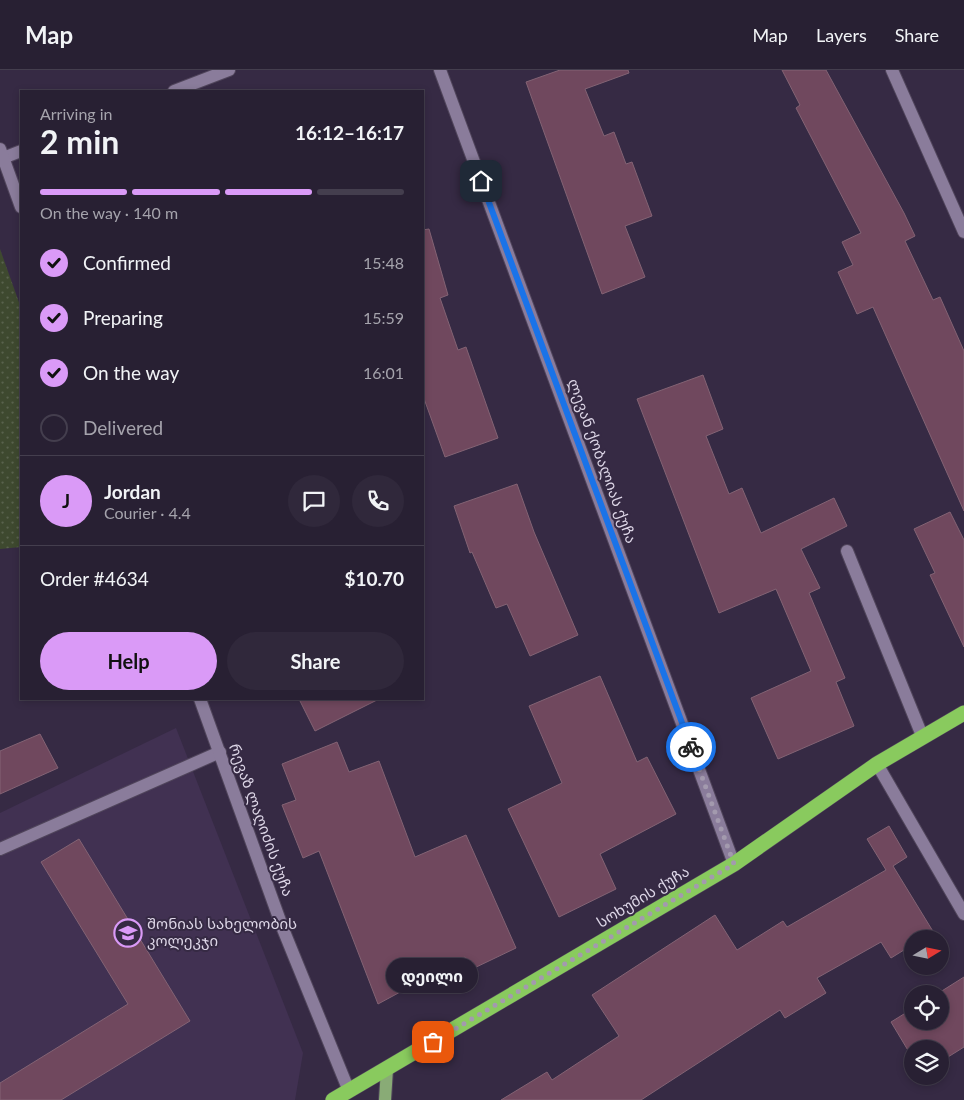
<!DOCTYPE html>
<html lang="en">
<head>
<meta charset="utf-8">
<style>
	body { margin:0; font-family:Lato,"Noto Sans Georgian",sans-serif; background:#30283b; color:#f1f3f6; height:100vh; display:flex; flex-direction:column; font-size:19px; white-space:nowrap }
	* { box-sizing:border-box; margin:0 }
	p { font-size:16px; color:#a5a3ac }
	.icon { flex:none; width:28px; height:28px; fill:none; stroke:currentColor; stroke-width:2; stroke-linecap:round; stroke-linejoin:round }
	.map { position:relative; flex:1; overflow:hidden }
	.drawer { position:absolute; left:20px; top:20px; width:404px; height:610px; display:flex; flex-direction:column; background:#282033; border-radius:0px; box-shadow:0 2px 8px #0003,0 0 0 1px #443e4e }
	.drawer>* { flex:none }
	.needle { width:32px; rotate:80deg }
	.tools { position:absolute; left:904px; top:860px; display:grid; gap:10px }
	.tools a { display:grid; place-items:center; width:45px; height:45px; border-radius:50%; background:#282033; box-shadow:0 2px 8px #0003,0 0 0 1px #443e4e; font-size:25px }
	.pin { position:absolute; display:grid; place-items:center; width:42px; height:42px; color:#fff; margin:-21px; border-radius:10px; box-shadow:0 2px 8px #0006 }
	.courier { position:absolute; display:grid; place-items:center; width:50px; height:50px; margin:-25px; border:4px solid #1a73e8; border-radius:50%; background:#fff; color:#222; box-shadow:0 1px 6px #0007 }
	.bubble { position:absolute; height:35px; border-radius:18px; background:#282033; box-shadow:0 2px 8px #0003,0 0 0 1px #443e4e; font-size:16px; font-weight:700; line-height:35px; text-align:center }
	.head em { font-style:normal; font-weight:700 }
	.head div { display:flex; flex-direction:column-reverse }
	.head { display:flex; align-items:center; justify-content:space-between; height:85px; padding:0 20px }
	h1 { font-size:32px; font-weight:700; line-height:38px }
	.bar { display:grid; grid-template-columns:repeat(4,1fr); gap:8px 5px; align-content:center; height:60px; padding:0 20px }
	.bar i { height:6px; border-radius:4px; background:#443e4e }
	.bar .active { background:#da9af7 }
	.bar p { grid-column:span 4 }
	.line { display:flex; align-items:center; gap:12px; padding:0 20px; border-top:1px solid #443e4e }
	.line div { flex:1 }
	.round { display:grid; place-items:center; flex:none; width:52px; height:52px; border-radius:26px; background:#30283b }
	ol { padding:0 20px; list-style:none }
	li { display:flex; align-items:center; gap:15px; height:55px }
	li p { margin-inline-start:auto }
	li .icon { padding:5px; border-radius:50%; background:#da9af7; color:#111; stroke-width:4 }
	li:last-child { color:#a5a3ac }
	li i { width:28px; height:28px; border:2px solid #443e4e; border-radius:50% }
	.button { display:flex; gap:10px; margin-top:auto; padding:10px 20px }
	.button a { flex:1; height:58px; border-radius:30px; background:#da9af7; color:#111; font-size:20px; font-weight:700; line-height:58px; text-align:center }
	.button a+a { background:#30283b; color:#f1f3f6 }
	header { display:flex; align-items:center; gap:30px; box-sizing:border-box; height:70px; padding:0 25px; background:#282033; border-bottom:1px solid #443e4e }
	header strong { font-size:24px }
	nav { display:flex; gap:28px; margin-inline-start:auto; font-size:18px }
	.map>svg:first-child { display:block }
	.built { fill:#413152 }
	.garden { fill:url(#garden-dots) }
	.building { fill:#70485e; stroke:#836374 }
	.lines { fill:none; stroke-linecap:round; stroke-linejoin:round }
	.lane-casing { stroke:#50455b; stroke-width:14 }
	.street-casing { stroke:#50455b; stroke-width:14 }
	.secondary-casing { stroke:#50455b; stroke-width:14 }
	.primary-casing { stroke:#50455b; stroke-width:14 }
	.highway-casing { stroke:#50455b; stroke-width:16 }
	.lane { stroke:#8a7c9b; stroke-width:12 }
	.street { stroke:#8a7c9b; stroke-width:12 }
	.secondary { stroke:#8a7c9b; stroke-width:12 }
	.primary { stroke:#89ab76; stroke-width:12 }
	.highway { stroke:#89ca5e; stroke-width:15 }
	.done { stroke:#a39aae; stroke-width:5; stroke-dasharray:0 9 }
	.route { stroke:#1a73e8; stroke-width:6 }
	.labels { text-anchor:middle; stroke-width:4; stroke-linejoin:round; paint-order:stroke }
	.street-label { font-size:15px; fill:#ddd6e7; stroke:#362a44 }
	.poi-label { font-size:15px; fill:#ddd6e7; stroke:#362a44; text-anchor:start }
</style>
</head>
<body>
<header>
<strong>Map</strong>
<nav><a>Map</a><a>Layers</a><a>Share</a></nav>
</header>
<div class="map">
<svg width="964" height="1030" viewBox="0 0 964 1030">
	<defs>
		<pattern id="garden-dots" width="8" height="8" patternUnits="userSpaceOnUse" patternTransform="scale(1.25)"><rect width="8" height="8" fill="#3e492f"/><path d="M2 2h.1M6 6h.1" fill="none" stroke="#59624d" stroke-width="1.8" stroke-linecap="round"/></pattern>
	</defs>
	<rect width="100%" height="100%" fill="#362a44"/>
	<polygon class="built" points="176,658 303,983 295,1030 0,1030 0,743"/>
	<polygon class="garden" points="0,179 21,238 21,477 0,479"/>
	<g class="building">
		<polygon points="560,0 628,0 629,3 585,19 604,66 614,62 626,94 632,92 652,146 625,156 645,207 602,224 526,12"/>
		<polygon points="782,0 826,0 904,143 915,166 905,171 933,230 940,227 964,281 964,441 873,237 857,244 838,202 853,195 842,172 861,163 796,38 800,35"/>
		<polygon points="429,159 448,225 440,228 458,280 466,277 498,368 445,387 422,323 422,160"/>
		<polygon points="703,305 723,359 706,366 729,424 742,418 761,463 834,428 847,456 801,479 820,518 809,523 845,608 836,612 854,656 778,689 751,628 811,601 776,519 719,543 637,329"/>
		<polygon points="517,414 534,462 578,565 530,586 507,534 496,538 472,482 470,483 454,436"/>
		<polygon points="950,442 964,470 964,577 930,505 935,503 914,459"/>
		<polygon points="600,606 637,692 647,687 676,744 600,784 616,819 559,847 508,739 562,713 529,636"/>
		<polygon points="299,629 379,629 315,661"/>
		<polygon points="40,664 58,698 0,724 0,681"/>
		<polygon points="337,672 349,702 379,691 415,787 466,765 516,878 470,900 465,887 378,934 319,781 303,788 282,735 296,730 282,694"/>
		<polygon points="889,756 907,787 893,796 934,863 923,869 912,869 912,875 891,888 881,872 817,908 826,923 785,948 780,940 641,1030 501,1030 547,1002 552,1010 619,966 592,925 715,845 737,880 783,851 787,857 886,800 867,769"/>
		<polygon points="79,769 190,951 61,1030 0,1030 0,1013 128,934 41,792"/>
		<polygon points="964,907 964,977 940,992 940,979 912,979 912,987 891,952 912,939 912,951 940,951 940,924 937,924"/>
	</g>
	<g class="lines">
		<g class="lane-casing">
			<g id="lane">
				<polyline points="847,481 923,668"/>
				<polyline points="0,779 220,682"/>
			</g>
		</g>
		<g class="street-casing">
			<g id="street">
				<polyline points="440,0 734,794"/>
				<polyline points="892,0 964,162"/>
				<polyline points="174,21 229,0"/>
				<polyline points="3,88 21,81"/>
				<polyline points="877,694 964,844"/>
			</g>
		</g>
		<g class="secondary-casing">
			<g id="secondary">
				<polyline points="0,79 21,137"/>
				<polyline points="200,629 283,859 349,1021"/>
			</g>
		</g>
		<g class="primary-casing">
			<polyline id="primary" points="385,1030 387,999"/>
		</g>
		<g class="highway-casing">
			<polyline id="highway" points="333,1030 734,794 877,694 964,643"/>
		</g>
		<use href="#lane" class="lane"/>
		<use href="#street" class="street"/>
		<use href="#secondary" class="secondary"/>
		<use href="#primary" class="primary"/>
		<use href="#highway" class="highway"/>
	</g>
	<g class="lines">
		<polyline class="done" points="433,972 734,794 691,677"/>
		<polyline class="route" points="481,111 691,677"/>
	</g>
	<defs>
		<g id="university-ring" transform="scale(1.4375)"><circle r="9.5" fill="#362a44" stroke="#da9af7" stroke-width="1.5"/><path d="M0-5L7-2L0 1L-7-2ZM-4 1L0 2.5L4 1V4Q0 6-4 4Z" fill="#da9af7"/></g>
	</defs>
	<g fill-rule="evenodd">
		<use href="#university-ring" x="128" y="863"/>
	</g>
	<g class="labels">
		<g class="street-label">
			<text transform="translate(602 391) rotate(70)" y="5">ლევან ქობალიას ქუჩა</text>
			<text transform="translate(261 750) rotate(70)" y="5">რევაზ ლაღიძის ქუჩა</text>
			<text transform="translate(643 827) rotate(-31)" y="5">სოხუმის ქუჩა</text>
		</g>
		<g class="poi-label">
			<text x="147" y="859">შონიას სახელობის<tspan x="147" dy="17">კოლეკჯი</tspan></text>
		</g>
	</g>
</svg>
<div class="tools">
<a><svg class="needle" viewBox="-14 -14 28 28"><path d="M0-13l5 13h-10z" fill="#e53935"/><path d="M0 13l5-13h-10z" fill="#a5a3ac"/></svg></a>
<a><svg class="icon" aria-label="locate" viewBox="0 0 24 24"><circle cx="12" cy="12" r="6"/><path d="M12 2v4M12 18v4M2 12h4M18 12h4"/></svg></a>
<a><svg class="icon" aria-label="layers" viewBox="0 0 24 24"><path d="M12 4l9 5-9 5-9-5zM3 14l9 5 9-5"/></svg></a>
</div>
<div class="pin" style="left:433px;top:972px;background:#ea580c"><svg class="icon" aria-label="bag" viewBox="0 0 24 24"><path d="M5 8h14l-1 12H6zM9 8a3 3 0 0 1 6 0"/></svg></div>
<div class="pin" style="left:481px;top:111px;background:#1f2937"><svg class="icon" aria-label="home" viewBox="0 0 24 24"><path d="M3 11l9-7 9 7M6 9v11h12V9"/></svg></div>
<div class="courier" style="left:691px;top:677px"><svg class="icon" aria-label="bike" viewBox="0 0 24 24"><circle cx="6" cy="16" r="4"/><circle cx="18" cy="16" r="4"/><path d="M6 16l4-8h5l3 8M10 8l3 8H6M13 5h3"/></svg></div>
<div class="bubble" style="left:386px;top:888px;width:92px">დეილი</div>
<section class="drawer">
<div class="head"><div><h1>2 min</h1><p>Arriving in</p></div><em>16:12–16:17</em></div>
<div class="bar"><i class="active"></i><i class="active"></i><i class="active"></i><i></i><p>On the way · 140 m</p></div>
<ol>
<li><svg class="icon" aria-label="check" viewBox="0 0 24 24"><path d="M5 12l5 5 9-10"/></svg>Confirmed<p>15:48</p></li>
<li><svg class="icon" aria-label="check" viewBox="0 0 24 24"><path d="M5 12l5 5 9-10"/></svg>Preparing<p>15:59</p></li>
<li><svg class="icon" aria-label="check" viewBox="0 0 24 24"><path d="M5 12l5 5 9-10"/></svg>On the way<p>16:01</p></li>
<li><i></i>Delivered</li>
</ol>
<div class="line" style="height:90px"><b class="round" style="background:#da9af7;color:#111">J</b><div><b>Jordan</b><p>Courier · 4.4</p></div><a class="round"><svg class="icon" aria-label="chat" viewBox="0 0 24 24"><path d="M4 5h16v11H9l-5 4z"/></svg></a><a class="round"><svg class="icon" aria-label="phone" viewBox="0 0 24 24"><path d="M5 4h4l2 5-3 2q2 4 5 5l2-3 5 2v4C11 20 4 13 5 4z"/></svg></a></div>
<div class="line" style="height:65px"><div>Order #4634</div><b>$10.70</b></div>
<div class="button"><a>Help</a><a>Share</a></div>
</section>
</div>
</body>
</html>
